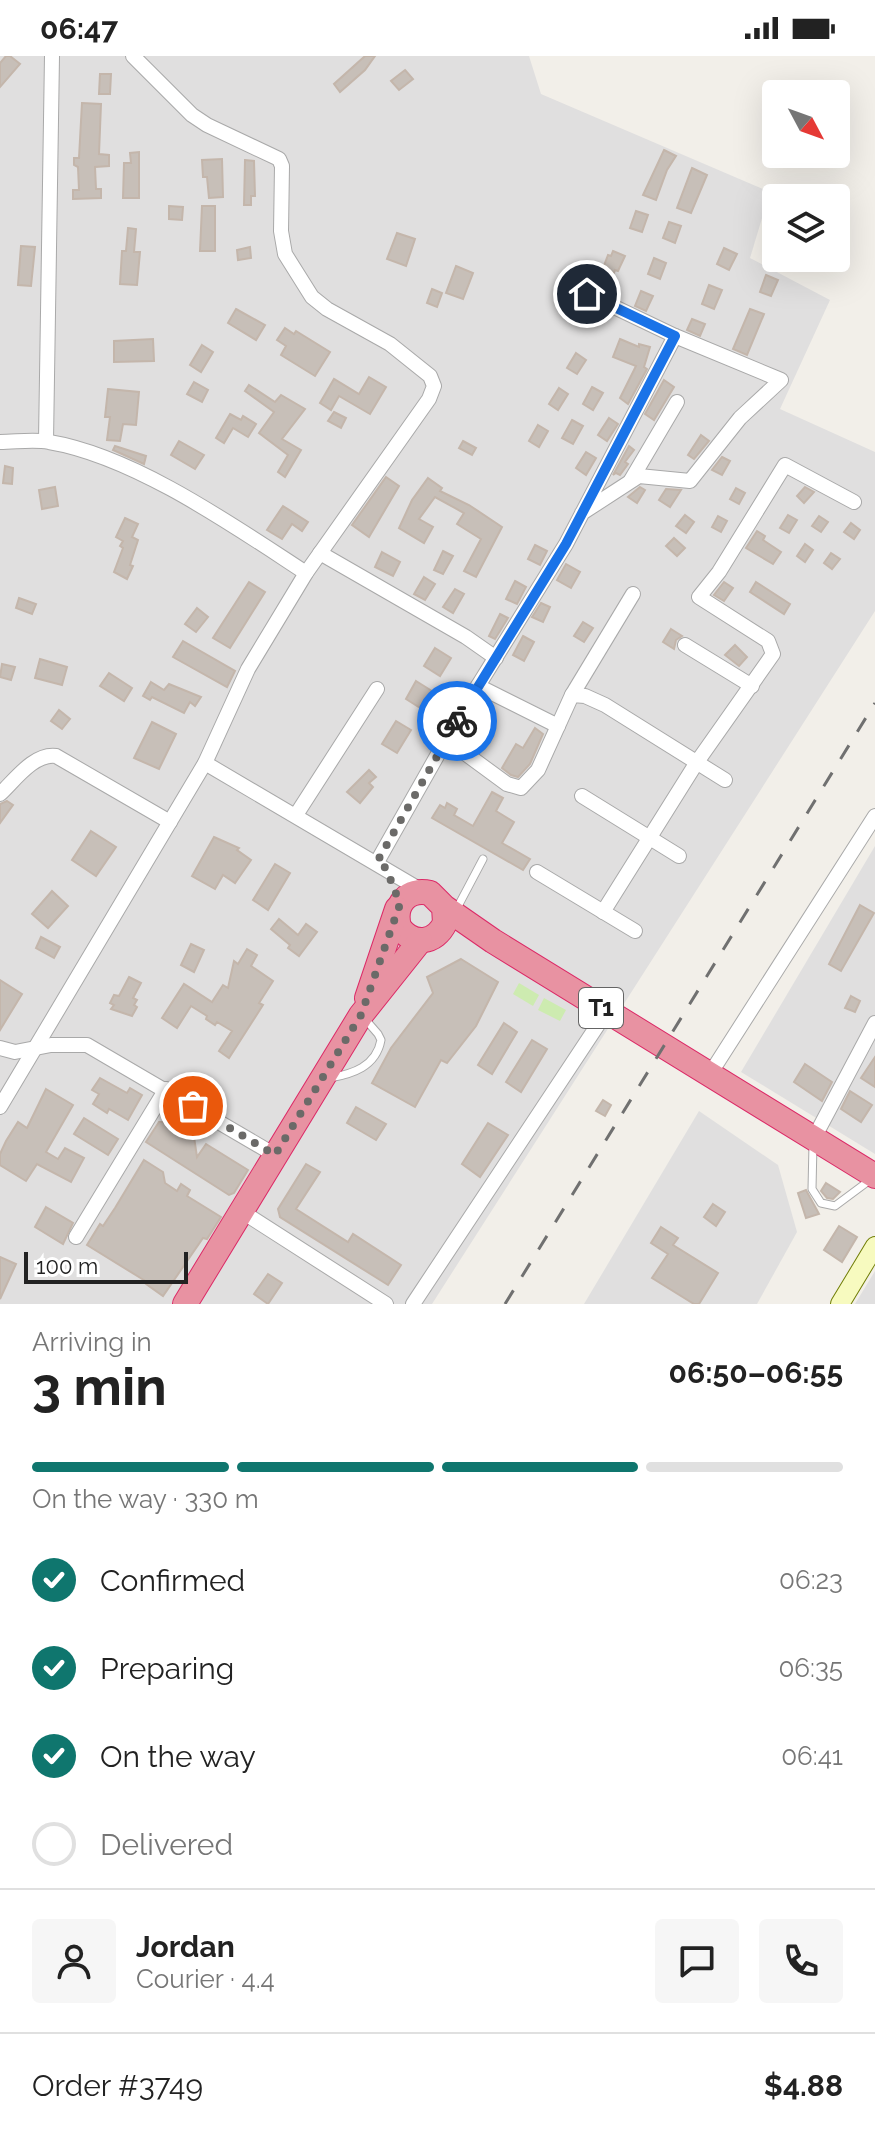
<!DOCTYPE html>
<html lang="en">
<head>
<meta charset="utf-8">
<style>
	body { margin:0; font-family:Raleway,sans-serif; background:#f6f6f6; color:#222; height:100vh; display:flex; flex-direction:column; font-size:30px; white-space:nowrap }
	* { box-sizing:border-box; margin:0 }
	p { font-size:26px; color:#767676 }
	.icon { flex:none; width:44px; height:44px; fill:none; stroke:currentColor; stroke-width:2; stroke-linecap:round; stroke-linejoin:round }
	.map { position:relative; height:1248px; overflow:hidden }
	.panel { display:flex; flex-direction:column; background:#fff; flex:1 }
	.panel>* { flex:none }
	.needle { width:52px; rotate:131deg }
	.buttons { position:absolute; left:762px; top:24px; display:grid; gap:16px }
	.buttons a { display:grid; place-items:center; width:88px; height:88px; border-radius:8px; background:#fff; box-shadow:0 8px 32px #0002; font-size:40px }
	.scale { position:absolute; left:24px; bottom:20px; width:164px; box-sizing:border-box; padding-left:8px; border:4px solid #222; border-top:0; font-size:22px; line-height:28px; white-space:nowrap; color:#222; -webkit-text-stroke:6px #fff; paint-order:stroke }
	.pin { position:absolute; display:grid; place-items:center; width:68px; height:68px; color:#fff; margin:-34px; border:4px solid #fff; border-radius:50%; box-shadow:0 2px 8px #0007 }
	.courier { position:absolute; display:grid; place-items:center; width:80px; height:80px; margin:-40px; border:6px solid #1a73e8; border-radius:50%; background:#fff; color:#222; box-shadow:0 2px 10px #0007 }
	.headline em { font-style:normal; font-weight:700 }
	.headline div { display:flex; flex-direction:column-reverse }
	.headline { display:flex; align-items:center; justify-content:space-between; height:136px; padding:0 32px }
	h1 { font-size:52px; font-weight:700; line-height:60px }
	.bar { display:grid; grid-template-columns:repeat(4,1fr); gap:12px 8px; align-content:center; height:96px; padding:0 32px }
	.bar i { height:10px; border-radius:6px; background:#e0e0e0 }
	.bar .selected { background:#0f766e }
	.bar p { grid-column:span 4 }
	.line { display:flex; align-items:center; gap:20px; padding:0 32px; border-top:2px solid #e0e0e0 }
	.line div { flex:1 }
	.round { display:grid; place-items:center; flex:none; width:84px; height:84px; border-radius:8px; background:#f6f6f6 }
	ol { padding:0 32px; list-style:none }
	li { display:flex; align-items:center; gap:24px; height:88px }
	li p { margin-inline-start:auto }
	li .icon { padding:8px; border-radius:50%; background:#0f766e; color:#fff; stroke-width:4 }
	li:last-child { color:#767676 }
	li i { width:44px; height:44px; border:4px solid #e0e0e0; border-radius:50% }
	.status { display:flex; justify-content:space-between; align-items:center; height:56px; padding:0 40px; background:#fff; direction:ltr }
	.status svg { height:22px; fill:currentColor }
	.map>svg:first-child { display:block }
	.residential { fill:#e0dfdf }
	.grass { fill:#cdebb0 }
	.building { fill:#c7bfb8; stroke:#c4b6ab; stroke-width:2 }
	.lines { fill:none; stroke-linecap:round; stroke-linejoin:round }
	.lane-casing { stroke:#a9a9a9; stroke-width:9 }
	.street-casing { stroke:#a9a9a9; stroke-width:16 }
	.secondary-casing { stroke:#707d05; stroke-width:20 }
	.highway-casing { stroke:#dc2a67; stroke-width:26 }
	.lane { stroke:#fff; stroke-width:7 }
	.street { stroke:#fff; stroke-width:14 }
	.secondary { stroke:#f7fabf; stroke-width:18 }
	.highway { stroke:#e892a2; stroke-width:24 }
	.rail { stroke:#707070; stroke-width:3; stroke-dasharray:16 16; stroke-linecap:butt }
	.done { stroke:#6b6a68; stroke-width:8; stroke-dasharray:0 14.4 }
	.route { stroke:#1a73e8; stroke-width:10 }
	.labels { text-anchor:middle; stroke-width:6; stroke-linejoin:round; paint-order:stroke }
	.shield { fill:#fff; stroke:#646464; stroke-width:2 }
	.shield-label { font-size:24px; font-weight:bold; fill:#222 }
</style>
</head>
<body>
<div class="status"><b>06:47</b><svg viewBox="0 0 49 12"><path d="M0 12V9h3v3zM5 12V6h3v6zM10 12V3h3v9zM15 12V0h3v12zM26 1h20v11H26zM47 4h2v5h-2z"/></svg></div>
<div class="map">
<svg width="875" height="1248" viewBox="0 0 875 1248">
	<rect width="100%" height="100%" fill="#f2efe9"/>
	<g class="residential">
		<polygon points="0,0 529,0 541,38 770,136 750,202 830,244 780,353 875,396 875,555 432,1248 0,1248"/>
		<polygon points="875,790 875,1098 741,1016"/>
		<polygon points="699,1055 778,1109 797,1176 757,1248 584,1248"/>
		<polygon points="875,1215 875,1248 855,1248"/>
	</g>
	<g class="grass">
		<polygon points="519,927 539,939 533,950 513,938"/>
		<polygon points="544,942 566,954 560,965 538,954"/>
	</g>
	<g class="building">
		<polygon points="6,0 10,0 20,8 0,31 0,7"/>
		<polygon points="365,0 375,0 365,14 340,36 334,28"/>
		<polygon points="405,14 413,23 399,34 391,25"/>
		<polygon points="100,18 111,18 110,38 99,38"/>
		<polygon points="82,47 101,48 99,98 109,99 109,110 95,111 96,133 101,133 101,142 73,143 73,134 79,134 78,111 74,109 74,102 79,102"/>
		<polygon points="664,94 676,100 667,114 656,144 643,139"/>
		<polygon points="139,96 139,142 123,142 124,107 131,107 130,97"/>
		<polygon points="222,103 223,141 209,142 207,121 203,121 202,104"/>
		<polygon points="245,104 254,105 255,140 251,140 251,149 244,149"/>
		<polygon points="692,112 707,119 691,157 677,152"/>
		<polygon points="169,150 183,151 182,164 169,163"/>
		<polygon points="202,150 215,150 215,195 200,195"/>
		<polygon points="636,155 648,159 642,176 630,172"/>
		<polygon points="669,166 681,170 675,187 663,182"/>
		<polygon points="128,172 136,173 134,196 140,196 137,229 120,228 122,195 126,195"/>
		<polygon points="397,177 415,183 406,210 387,203"/>
		<polygon points="21,190 35,191 31,230 18,229"/>
		<polygon points="250,191 251,202 238,204 237,194"/>
		<polygon points="724,192 737,198 729,214 717,208"/>
		<polygon points="613,195 625,200 618,215 615,214 606,236 596,231 608,199 611,200"/>
		<polygon points="654,202 666,207 660,223 648,218"/>
		<polygon points="456,210 473,217 463,243 446,237"/>
		<polygon points="766,219 778,224 771,240 760,236"/>
		<polygon points="709,229 722,234 714,253 702,248"/>
		<polygon points="432,233 442,237 437,251 427,247"/>
		<polygon points="641,235 653,240 646,255 635,250"/>
		<polygon points="236,253 265,269 256,284 228,267"/>
		<polygon points="750,253 764,258 747,299 733,293"/>
		<polygon points="692,263 705,268 700,280 687,274"/>
		<polygon points="285,272 294,278 296,275 330,296 315,320 281,299 286,290 277,284"/>
		<polygon points="153,283 154,305 114,306 114,285"/>
		<polygon points="620,283 639,291 639,288 650,291 644,311 647,313 628,348 620,342 636,310 613,301"/>
		<polygon points="202,289 213,296 201,316 190,309"/>
		<polygon points="576,297 586,304 577,318 567,312"/>
		<polygon points="369,321 386,331 370,358 339,340 331,354 320,347 334,323 359,338"/>
		<polygon points="664,324 674,331 654,364 645,358"/>
		<polygon points="194,326 208,334 202,346 187,338"/>
		<polygon points="249,329 275,346 281,339 305,353 282,383 301,394 285,421 278,416 288,399 259,377 274,356 245,335"/>
		<polygon points="592,331 603,337 593,354 583,348"/>
		<polygon points="559,332 568,338 558,354 549,348"/>
		<polygon points="108,333 139,336 136,369 123,368 120,385 107,384 110,361 105,361"/>
		<polygon points="334,356 346,362 341,372 328,365"/>
		<polygon points="230,358 241,364 243,360 256,368 248,381 233,372 224,387 216,382"/>
		<polygon points="609,362 618,368 607,385 598,379"/>
		<polygon points="572,364 583,370 573,388 562,382"/>
		<polygon points="538,369 548,375 539,391 529,385"/>
		<polygon points="701,379 709,385 694,403 688,399"/>
		<polygon points="179,385 204,399 195,413 171,399"/>
		<polygon points="463,385 476,392 472,399 459,392"/>
		<polygon points="115,390 146,400 144,408 113,394"/>
		<polygon points="629,390 634,394 625,406 628,408 620,419 616,417 613,419"/>
		<polygon points="586,396 596,402 586,419 576,412"/>
		<polygon points="722,401 730,405 722,419 712,414"/>
		<polygon points="5,410 13,412 12,428 3,427"/>
		<polygon points="386,421 399,430 369,481 352,469"/>
		<polygon points="428,422 442,432 440,435 469,449 502,471 476,521 464,515 481,483 457,468 464,457 435,441 419,463 433,471 424,487 399,472 412,444"/>
		<polygon points="55,431 58,450 42,453 39,434"/>
		<polygon points="640,431 645,434 637,447 628,441"/>
		<polygon points="805,431 814,436 804,447 797,440"/>
		<polygon points="736,432 745,437 739,448 730,443"/>
		<polygon points="666,433 681,434 670,451 659,444"/>
		<polygon points="283,450 308,466 302,475 292,468 282,483 267,474"/>
		<polygon points="685,459 694,466 686,477 676,470"/>
		<polygon points="788,459 797,464 789,477 780,472"/>
		<polygon points="718,460 727,465 721,476 712,471"/>
		<polygon points="819,460 828,466 821,476 812,470"/>
		<polygon points="125,462 138,468 132,481 138,484 130,509 133,510 127,523 114,516 123,492 120,490 123,485 116,481"/>
		<polygon points="851,467 860,474 854,483 844,476"/>
		<polygon points="757,475 765,480 763,484 781,496 773,508 746,492"/>
		<polygon points="674,482 685,492 677,500 666,490"/>
		<polygon points="805,488 813,494 805,506 797,500"/>
		<polygon points="535,489 547,495 540,509 528,503"/>
		<polygon points="443,495 453,500 443,518 434,514"/>
		<polygon points="382,496 400,506 393,520 375,511"/>
		<polygon points="831,497 840,503 832,513 824,507"/>
		<polygon points="566,508 580,516 571,532 557,524"/>
		<polygon points="424,521 435,528 425,544 414,538"/>
		<polygon points="515,525 526,531 517,548 506,543"/>
		<polygon points="249,526 265,536 230,592 213,582"/>
		<polygon points="724,526 733,532 724,545 714,539"/>
		<polygon points="756,526 790,548 784,558 750,536"/>
		<polygon points="455,533 464,538 453,557 443,551"/>
		<polygon points="19,542 36,548 32,558 16,552"/>
		<polygon points="541,547 550,551 543,566 532,561"/>
		<polygon points="197,552 208,561 196,576 185,568"/>
		<polygon points="500,558 508,562 495,583 489,580"/>
		<polygon points="583,566 593,572 584,586 574,580"/>
		<polygon points="671,573 682,580 676,584 674,593 663,586"/>
		<polygon points="523,580 534,586 524,605 513,599"/>
		<polygon points="183,585 235,615 227,631 173,601"/>
		<polygon points="735,589 747,601 739,610 725,599"/>
		<polygon points="435,592 451,602 440,620 424,610"/>
		<polygon points="40,603 67,611 62,629 35,622"/>
		<polygon points="2,608 15,611 11,624 0,621"/>
		<polygon points="109,617 132,632 124,645 100,630"/>
		<polygon points="416,625 432,635 422,653 406,643"/>
		<polygon points="151,626 164,634 169,628 201,641 195,650 190,646 184,657 152,641 150,644 143,640"/>
		<polygon points="59,654 70,663 62,673 51,665"/>
		<polygon points="396,665 411,674 397,697 382,688"/>
		<polygon points="152,666 176,678 159,713 134,702"/>
		<polygon points="535,672 543,678 530,708 518,721 511,719 502,712 516,688 523,692"/>
		<polygon points="369,714 376,721 369,727 373,731 360,747 347,736"/>
		<polygon points="492,736 503,742 496,755 514,766 502,787 530,803 523,814 432,762 440,749 445,752 447,747 457,753 454,759 473,770"/>
		<polygon points="7,745 13,749 0,767 0,748"/>
		<polygon points="91,775 116,791 96,820 72,804"/>
		<polygon points="214,781 239,792 237,794 251,804 235,827 223,819 215,833 192,820"/>
		<polygon points="275,808 290,817 268,854 253,844"/>
		<polygon points="52,835 68,850 48,872 32,858"/>
		<polygon points="860,849 874,857 841,915 829,908"/>
		<polygon points="279,863 298,879 306,868 317,876 299,900 288,892 290,889 271,873"/>
		<polygon points="41,881 60,891 54,902 36,892"/>
		<polygon points="191,888 204,894 194,916 181,909"/>
		<polygon points="247,893 257,899 251,910 273,925 259,947 263,949 229,1002 219,995 232,975 217,966 215,969 206,963 207,960 191,950 177,972 162,962 184,928 212,946 223,929 228,932 234,905 238,908"/>
		<polygon points="461,903 498,926 476,970 447,1007 441,1004 415,1051 372,1027 391,992 433,937 427,921"/>
		<polygon points="129,921 141,927 133,942 137,944 134,949 137,951 132,960 111,953 114,949 110,947 114,939 119,940"/>
		<polygon points="0,924 22,938 0,974"/>
		<polygon points="851,940 860,945 855,956 845,952"/>
		<polygon points="504,967 517,976 492,1018 478,1009"/>
		<polygon points="532,984 547,993 521,1036 506,1026"/>
		<polygon points="875,1001 875,1031 861,1022"/>
		<polygon points="805,1008 832,1026 822,1045 794,1026"/>
		<polygon points="100,1022 127,1037 130,1032 142,1039 128,1064 109,1053 107,1057 93,1048 99,1038 92,1034"/>
		<polygon points="46,1033 73,1049 46,1096 58,1103 65,1092 84,1102 71,1126 37,1108 26,1125 0,1109 0,1098 6,1085 18,1066 27,1072"/>
		<polygon points="850,1035 872,1049 861,1066 841,1053"/>
		<polygon points="603,1044 611,1049 605,1060 596,1055"/>
		<polygon points="356,1051 386,1068 376,1084 347,1067"/>
		<polygon points="84,1062 118,1083 108,1099 74,1078"/>
		<polygon points="159,1066 165,1066 194,1081 197,1101 206,1088 248,1114 234,1137 229,1139 146,1086"/>
		<polygon points="488,1067 508,1079 480,1121 462,1108"/>
		<polygon points="144,1104 163,1116 165,1127 177,1135 181,1128 190,1134 187,1140 221,1161 207,1183 203,1182 163,1240 146,1228 147,1226 87,1189 100,1168 103,1170 115,1152"/>
		<polygon points="306,1108 320,1116 296,1153 348,1186 353,1178 401,1209 388,1229 280,1161 278,1153"/>
		<polygon points="826,1127 840,1136 833,1143 827,1142 821,1135"/>
		<polygon points="806,1134 819,1158 806,1162 798,1137"/>
		<polygon points="713,1148 725,1156 716,1170 704,1161"/>
		<polygon points="46,1151 73,1167 63,1188 35,1171"/>
		<polygon points="839,1170 857,1181 842,1206 824,1194"/>
		<polygon points="661,1171 678,1182 673,1189 718,1217 699,1248 694,1248 652,1222 668,1198 651,1187"/>
		<polygon points="0,1201 16,1208 0,1243"/>
		<polygon points="268,1218 282,1227 268,1248 254,1238"/>
	</g>
	<g class="lines">
		<g class="lane-casing">
			<g id="lane">
				<polyline points="456,854 483,803"/>
				<path d="M330,1022C352,1018 376,1011 381,984L378,978L365,963"/>
				<polyline points="813,1088 812,1133 821,1147 835,1150 870,1124"/>
			</g>
		</g>
		<g class="street-casing">
			<g id="street">
				<polyline points="587,238 675,280"/>
				<polyline points="46,385 52,0"/>
				<path d="M0,386C16,386 34,383 49,386C134,400 234,470 306,517"/>
				<polyline points="631,424 677,346"/>
				<polyline points="320,497 466,581 496,602"/>
				<polyline points="685,589 752,630"/>
				<polyline points="478,630 558,670"/>
				<polyline points="572,639 633,538"/>
				<polyline points="447,684 507,728 521,732 538,714 572,639 585,640 605,649 725,724"/>
				<polyline points="205,707 424,836"/>
				<path d="M0,738C15,724 34,697 56,700L170,766"/>
				<polyline points="582,740 679,800"/>
				<polyline points="296,759 377,633"/>
				<polyline points="377,806 463,654 566,488 675,280 781,324 740,362 690,425 639,420 582,457"/>
				<polyline points="537,816 635,875"/>
				<polyline points="603,856 697,706 773,598 768,585 699,541 719,516 785,409 854,446"/>
				<polyline points="0,992 15,996 51,989 87,989 275,1099"/>
				<polyline points="710,1018 875,760"/>
				<polyline points="0,1051 205,707 248,613 306,517 429,343 434,330 430,320 390,288 327,253 312,241 285,198 281,175 282,110 279,103 207,69 192,59 133,0"/>
				<polyline points="814,1082 875,967"/>
				<polyline points="241,1155 386,1248"/>
				<polyline points="76,1181 166,1033"/>
				<polyline points="413,1248 607,955"/>
			</g>
		</g>
		<g class="secondary-casing">
			<polyline id="secondary" points="840,1248 875,1190"/>
		</g>
		<g class="highway-casing">
			<g id="highway">
				<path d="M444,851L445,867C435,888 413,890 399,871C393,848 408,832 430,837L444,851L493,885L875,1120"/>
				<polyline points="367,942 397,853"/>
				<polyline points="185,1248 361,959 420,885"/>
			</g>
		</g>
		<use href="#lane" class="lane"/>
		<use href="#street" class="street"/>
		<use href="#secondary" class="secondary"/>
		<use href="#highway" class="highway"/>
		<polyline class="rail" points="505,1248 875,647"/>
	</g>
	<g class="lines">
		<polyline class="done" points="193,1050 275,1099 361,959 400,848 386,812 377,806 457,665"/>
		<polyline class="route" points="457,665 566,488 675,280 587,238"/>
	</g>
	<g class="labels">
		<rect class="shield" x="579" y="932" width="44" height="40" rx="6"/>
		<g class="shield-label">
			<text x="601" y="960">T1</text>
		</g>
	</g>
</svg>
<div class="buttons">
<a><svg class="needle" viewBox="-14 -14 28 28"><path d="M0-13l5 13h-10z" fill="#e53935"/><path d="M0 13l5-13h-10z" fill="#767676"/></svg></a>
<a><svg class="icon" aria-label="layers" viewBox="0 0 24 24"><path d="M12 4l9 5-9 5-9-5zM3 14l9 5 9-5"/></svg></a>
</div>
<div class="scale">100 m</div>
<div class="pin" style="left:193px;top:1050px;background:#ea580c"><svg class="icon" aria-label="bag" viewBox="0 0 24 24"><path d="M5 8h14l-1 12H6zM9 8a3 3 0 0 1 6 0"/></svg></div>
<div class="pin" style="left:587px;top:238px;background:#1f2937"><svg class="icon" aria-label="home" viewBox="0 0 24 24"><path d="M3 11l9-7 9 7M6 9v11h12V9"/></svg></div>
<div class="courier" style="left:457px;top:665px"><svg class="icon" aria-label="bike" viewBox="0 0 24 24"><circle cx="6" cy="16" r="4"/><circle cx="18" cy="16" r="4"/><path d="M6 16l4-8h5l3 8M10 8l3 8H6M13 5h3"/></svg></div>
</div>
<section class="panel">
<div class="headline"><div><h1>3 min</h1><p>Arriving in</p></div><em>06:50–06:55</em></div>
<div class="bar"><i class="selected"></i><i class="selected"></i><i class="selected"></i><i></i><p>On the way · 330 m</p></div>
<ol>
<li><svg class="icon" aria-label="check" viewBox="0 0 24 24"><path d="M5 12l5 5 9-10"/></svg>Confirmed<p>06:23</p></li>
<li><svg class="icon" aria-label="check" viewBox="0 0 24 24"><path d="M5 12l5 5 9-10"/></svg>Preparing<p>06:35</p></li>
<li><svg class="icon" aria-label="check" viewBox="0 0 24 24"><path d="M5 12l5 5 9-10"/></svg>On the way<p>06:41</p></li>
<li><i></i>Delivered</li>
</ol>
<div class="line" style="height:144px"><a class="round"><svg class="icon" aria-label="person" viewBox="0 0 24 24"><circle cx="12" cy="8" r="4"/><path d="M4 21q1-7 8-7t8 7"/></svg></a><div><b>Jordan</b><p>Courier · 4.4</p></div><a class="round"><svg class="icon" aria-label="chat" viewBox="0 0 24 24"><path d="M4 5h16v11H9l-5 4z"/></svg></a><a class="round"><svg class="icon" aria-label="phone" viewBox="0 0 24 24"><path d="M5 4h4l2 5-3 2q2 4 5 5l2-3 5 2v4C11 20 4 13 5 4z"/></svg></a></div>
<div class="line" style="height:104px"><div>Order #3749</div><b>$4.88</b></div>
</section>
</body>
</html>
